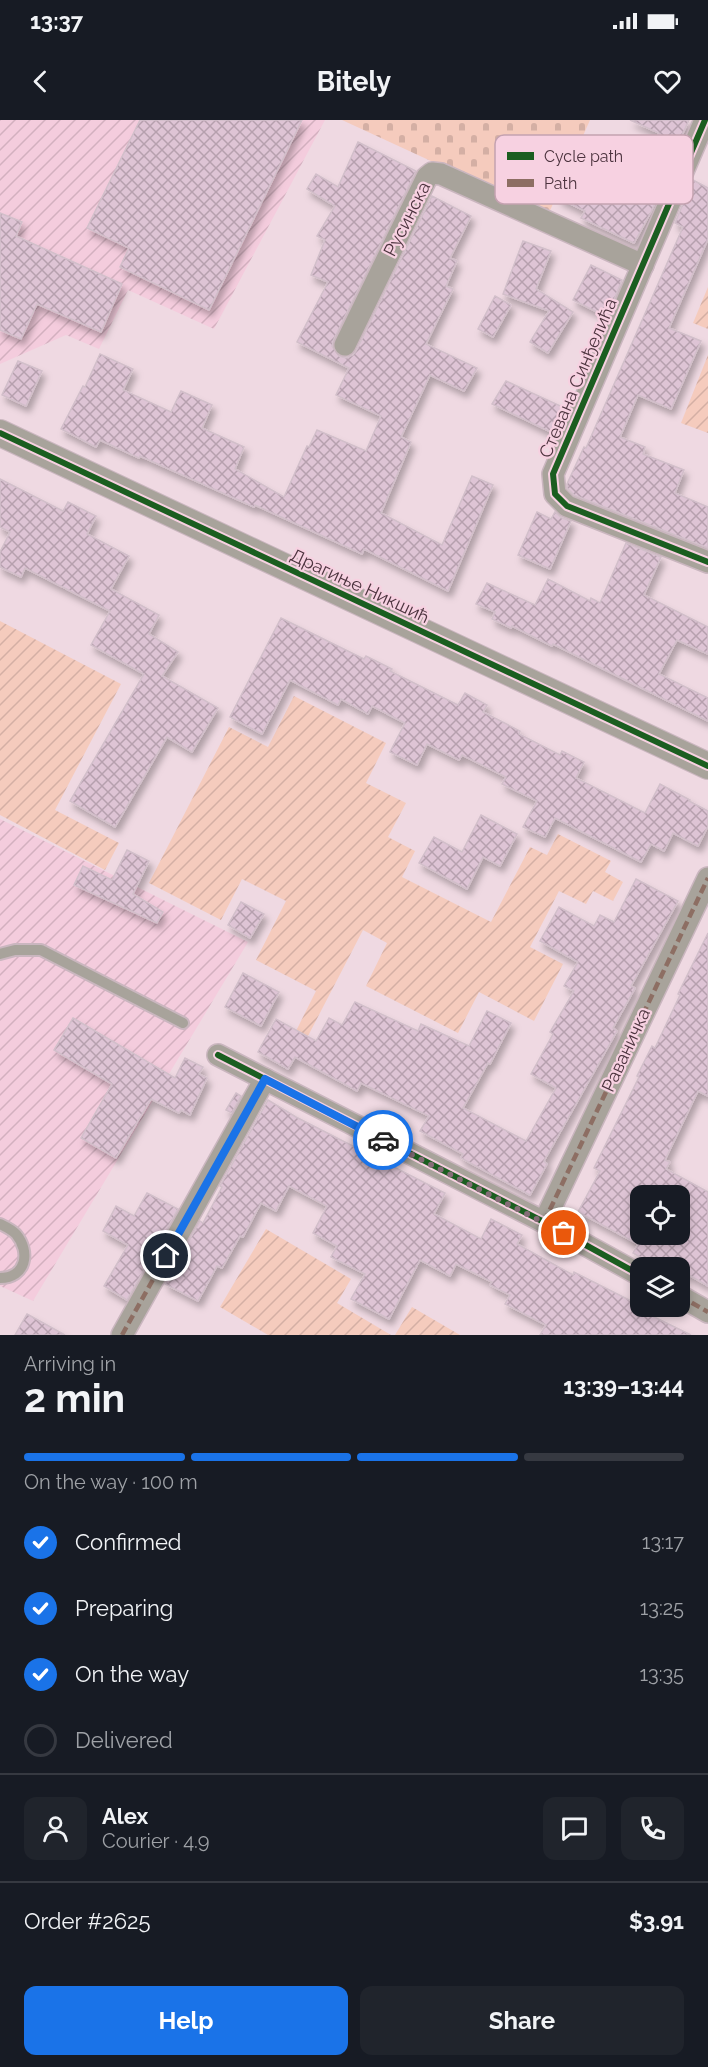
<!DOCTYPE html>
<html lang="en">
<head>
<meta charset="utf-8">
<style>
	body { margin:0; font-family:Raleway,sans-serif; background:#20242c; color:#f1f3f6; height:100vh; display:flex; flex-direction:column; font-size:22px; white-space:nowrap }
	* { box-sizing:border-box; margin:0 }
	p { font-size:20px; color:#9ea1a6 }
	.icon { flex:none; width:33px; height:33px; fill:none; stroke:currentColor; stroke-width:2; stroke-linecap:round; stroke-linejoin:round }
	.map { position:relative; height:1215px; overflow:hidden }
	.details { display:flex; flex-direction:column; background:#171b24; flex:1 }
	.details>* { flex:none }
	.buttons { position:absolute; left:630px; top:1065px; display:grid; gap:12px }
	.buttons a { display:grid; place-items:center; width:60px; height:60px; border-radius:12px; background:#171b24; box-shadow:0 3px 9px #0003; font-size:30px }
	.pin { position:absolute; display:grid; place-items:center; width:51px; height:51px; color:#fff; margin:-26px; border:3px solid #fff; border-radius:50%; box-shadow:0 2px 6px #0007 }
	.courier { position:absolute; display:grid; place-items:center; width:60px; height:60px; margin:-30px; border:4px solid #1a73e8; border-radius:50%; background:#fff; color:#222; box-shadow:0 2px 8px #0007 }
	.overview em { font-style:normal; font-weight:700 }
	.overview div { display:flex; flex-direction:column-reverse }
	.overview { display:flex; align-items:center; justify-content:space-between; height:102px; padding:0 24px }
	h1 { font-size:39px; font-weight:700; line-height:45px }
	.bar { display:grid; grid-template-columns:repeat(4,1fr); gap:9px 6px; align-content:center; height:72px; padding:0 24px }
	.bar i { height:8px; border-radius:4px; background:#363941 }
	.bar .on { background:#1a73e8 }
	.bar p { grid-column:span 4 }
	.line { display:flex; align-items:center; gap:15px; padding:0 24px; border-top:2px solid #363941 }
	.line div { flex:1 }
	.round { display:grid; place-items:center; flex:none; width:63px; height:63px; border-radius:12px; background:#20242c }
	ol { padding:0 24px; list-style:none }
	li { display:flex; align-items:center; gap:18px; height:66px }
	li p { margin-inline-start:auto }
	li .icon { padding:6px; border-radius:50%; background:#1a73e8; color:#fff; stroke-width:4 }
	li:last-child { color:#9ea1a6 }
	li i { width:33px; height:33px; border:3px solid #363941; border-radius:50% }
	.button { display:flex; gap:12px; margin-top:auto; padding:12px 24px }
	.button a { flex:1; height:69px; border-radius:12px; background:#1a73e8; color:#fff; font-size:24px; font-weight:700; line-height:69px; text-align:center }
	.button a+a { background:#20242c; color:#f1f3f6 }
	.status { display:flex; justify-content:space-between; align-items:center; height:42px; padding:0 30px; background:#171b24; direction:ltr }
	.status svg { height:16px; fill:currentColor }
	header { display:flex; justify-content:space-between; align-items:center; height:78px; padding:0 24px; background:#171b24; font-size:27px; font-weight:700 }
	.map>svg:first-child { display:block }
	.industrial { fill:url(#industrial-furrows) }
	.cemetery { fill:url(#cemetery-stones) }
	.garden { fill:url(#garden-furrows) }
	.building { fill:url(#building-cross-hatch); stroke:#d2bfca; stroke-width:1.5; fill-rule:evenodd; filter:url(#shadow) }
	.lines { fill:none; stroke-linecap:round; stroke-linejoin:round }
	.service-casing { stroke:#cab6bf; stroke-width:14 }
	.minor-casing { stroke:#cab6bf; stroke-width:24 }
	.tertiary-casing { stroke:#cab6bf; stroke-width:28 }
	.service { stroke:#a8a39b; stroke-width:10 }
	.minor { stroke:#a8a39b; stroke-width:21 }
	.tertiary { stroke:#a8a39b; stroke-width:26 }
	.quiet { stroke:#8d6e63; stroke-width:4.5; stroke-dasharray:9 4.5; stroke-linecap:butt }
	.cycleway-casing { stroke:#f7d1e1; stroke-width:10 }
	.cycleway { stroke:#1b5e20; stroke-width:6 }
	.done { stroke:#856d77; stroke-width:6; stroke-dasharray:0 10.8 }
	.route { stroke:#1a73e8; stroke-width:8 }
	.labels { text-anchor:middle; stroke-width:4.5; stroke-linejoin:round; paint-order:stroke }
	.street-label { font-size:18px; fill:#4c333e; stroke:#f7d1e1 }
	.key { fill:#f7d1e1; stroke:#c4a2b0; stroke-width:1.5 }
	.key-label { font-size:16px; fill:#4c333e }
</style>
</head>
<body>
<div class="status"><b>13:37</b><svg viewBox="0 0 49 12"><path d="M0 12V9h3v3zM5 12V6h3v6zM10 12V3h3v9zM15 12V0h3v12zM26 1h20v11H26zM47 4h2v5h-2z"/></svg></div>
<header><svg class="icon" aria-label="back" viewBox="0 0 24 24"><path d="M15 5l-7 7 7 7"/></svg>Bitely<svg class="icon" aria-label="heart" viewBox="0 0 24 24"><path d="M12 20l-8-8c-3-5 5-10 8-4 3-6 11-1 8 4z"/></svg></header>
<div class="map">
<svg width="708" height="1215" viewBox="0 0 708 1215">
	<defs>
		<pattern id="industrial-furrows" width="10" height="10" patternUnits="userSpaceOnUse" patternTransform="scale(1.5)"><rect width="10" height="10" fill="#f4ccdd"/><path d="M-1 1l2-2M0 10L10 0M9 11l2-2" fill="none" stroke="#d3b0bf"/></pattern>
		<pattern id="cemetery-stones" width="16" height="16" patternUnits="userSpaceOnUse" patternTransform="scale(1.5)"><rect width="16" height="16" fill="#f5cbbd"/><path d="M2 7V4a2 2 0 0 1 4 0v3zM10 15v-3a2 2 0 0 1 4 0v3z" fill="#d4afa4"/></pattern>
		<pattern id="garden-furrows" width="10" height="10" patternUnits="userSpaceOnUse" patternTransform="scale(1.5)"><rect width="10" height="10" fill="#f5cbbd"/><path d="M-1 1l2-2M0 10L10 0M9 11l2-2" fill="none" stroke="#d4afa4"/></pattern>
		<pattern id="building-cross-hatch" width="8" height="8" patternUnits="userSpaceOnUse" patternTransform="scale(1.5)"><rect width="8" height="8" fill="#dec4d5"/><path d="M0 0l8 8M0 8l8-8" fill="none" stroke="#b6a0ae"/></pattern>
		<filter id="shadow"><feDropShadow dx="3.5" dy="6" stdDeviation="3" flood-color="#0004"/></filter>
	</defs>
	<rect width="100%" height="100%" fill="#efd9e2"/>
	<g class="industrial">
		<polygon points="0,0 325,0 214,209 128,170 99,229 66,215 0,244"/>
		<polygon points="0,699 248,822 33,1181 0,1166"/>
	</g>
	<polygon class="cemetery" points="342,0 590,0 548,95"/>
	<g class="garden">
		<polygon points="708,167 708,209 693,203"/>
		<polygon points="708,235 708,313 681,303"/>
		<polygon points="0,501 121,564 55,690 119,723 105,750 0,695"/>
		<polygon points="294,576 386,623 366,663 406,683 388,717 415,731 402,757 491,802 530,727 547,735 558,714 611,741 605,752 623,762 613,781 593,771 586,784 559,771 530,827 563,844 534,901 479,872 458,913 366,866 387,823 363,810 308,916 296,911 316,871 256,840 286,781 242,759 221,800 149,763 229,607 268,627"/>
		<polygon points="266,1109 351,1159 337,1183 391,1215 268,1215 220,1187"/>
		<polygon points="412,1187 460,1215 395,1215"/>
	</g>
	<g class="building">
		<polygon points="140,0 302,0 209,190 120,147 129,128 87,108"/>
		<polygon points="630,0 689,0 667,48 670,49 651,92 634,123 581,98 585,91 558,78 576,40 604,53 611,37 641,52 659,13"/>
		<polygon points="358,22 416,51 334,219 332,226 339,236 346,238 353,235 356,231 432,76 471,96 450,138 457,141 446,166 453,169 426,224 477,248 464,271 430,255 401,317 411,322 381,393 442,425 472,356 493,365 448,471 364,429 362,434 255,385 254,387 140,336 139,338 100,320 96,327 61,309 83,266 85,267 100,234 133,249 123,270 171,292 181,271 212,285 202,308 244,327 235,349 284,377 307,326 309,327 317,310 366,331 381,296 336,275 349,248 297,222 328,162 311,155 325,120 317,116 335,86 307,69 316,54 338,67"/>
		<polygon points="693,60 708,68 708,119 669,208 701,221 671,289 638,275 620,317 645,327 643,334 684,350 675,373 708,387 708,428 574,375 567,368 567,364 584,327 586,328 683,107 675,103"/>
		<polygon points="0,93 22,102 16,116 122,164 101,212 37,184 21,219 0,210"/>
		<polygon points="523,121 551,131 536,169 573,192 548,233 530,222 549,191 503,174"/>
		<polygon points="591,145 622,160 607,197 573,180"/>
		<polygon points="495,176 511,185 493,217 478,209"/>
		<polygon points="18,241 42,251 26,286 2,275"/>
		<polygon points="506,261 565,288 553,313 492,284"/>
		<polygon points="0,359 63,391 68,382 96,396 87,414 129,436 111,469 159,495 149,514 178,532 162,556 218,588 192,632 167,617 115,707 70,681 144,554 91,525 110,491 25,448 21,457 0,447 0,432 10,412 0,407"/>
		<polygon points="537,392 551,399 555,392 562,398 571,401 550,449 518,435"/>
		<polygon points="626,423 661,437 644,475 708,507 708,534 677,520 659,554 708,578 708,601 553,524 552,526 512,506 511,508 492,499 495,492 476,484 487,463 535,485 548,459 590,481 591,478 600,483"/>
		<polygon points="281,498 364,539 366,536 392,549 390,551 458,585 465,573 487,585 483,592 520,611 519,614 560,635 562,631 584,642 576,658 645,693 660,664 690,680 689,681 708,691 708,706 698,726 673,713 664,731 651,724 641,742 555,698 545,717 523,707 537,681 502,664 506,657 462,635 459,640 427,624 417,645 390,632 405,603 372,586 368,594 341,579 338,585 290,560 262,614 230,597"/>
		<polygon points="481,695 517,714 500,746 483,737 467,769 419,743 434,717 462,732"/>
		<polygon points="127,730 149,741 133,774 163,792 157,803 74,765 83,746 112,760"/>
		<polygon points="636,759 678,781 631,866 635,868 613,908 617,911 544,1041 547,1044 530,1075 461,1038 463,1034 420,1011 429,996 361,963 357,971 295,937 288,949 258,932 276,899 316,921 329,898 342,905 355,882 418,911 421,904 469,926 487,891 511,903 490,944 488,943 463,988 526,1021 556,968 531,954 553,914 550,912 574,871 564,866 578,842 540,821 559,787 594,806 600,795 614,802"/>
		<polygon points="241,782 264,794 250,818 228,805"/>
		<path d="M708,813V976L698,971L665,1040L670,1042L666,1049L708,1072V1166L680,1150V1148H659L633,1133L638,1124L578,1092L600,1051L594,1048L639,957L637,956L652,926L655,928L680,875L678,874ZM640,1076H680V1114H644L640,1120Z"/>
		<polygon points="243,853 279,872 261,906 225,887"/>
		<polygon points="73,898 175,958 185,938 203,947 199,954 207,958 190,995 181,990 179,993 151,979 116,1038 81,1018 112,964 54,930"/>
		<polygon points="236,973 241,976 232,993 226,990"/>
		<polygon points="268,980 296,997 445,1073 434,1094 481,1119 491,1099 522,1115 517,1124 573,1155 574,1152 645,1188 644,1192 691,1215 540,1215 546,1205 505,1184 510,1175 490,1165 492,1162 456,1144 450,1156 420,1140 389,1199 351,1179 365,1154 331,1137 337,1126 313,1113 327,1086 289,1066 276,1091 261,1083 243,1117 240,1116 222,1148 217,1146 198,1181 165,1164 200,1101 203,1103 222,1067 220,1066"/>
		<polygon points="147,1073 178,1089 127,1180 104,1166 128,1125 103,1111 116,1086 134,1096"/>
		<polygon points="27,1194 65,1215 15,1215"/>
	</g>
	<g class="lines">
		<g class="service-casing">
			<g id="service">
				<polyline points="0,834 15,830 41,830 183,903"/>
				<path d="M0,1104C6,1107 11,1109 16,1114C31,1132 26,1158 0,1158"/>
			</g>
		</g>
		<g class="minor-casing">
			<g id="minor">
				<polyline points="705,0 553,354 555,374 567,386 708,442"/>
				<polyline points="345,225 427,57 432,53 441,54 643,145"/>
				<polyline points="218,935 544,1102 640,1155"/>
				<polyline points="544,1102 708,758"/>
				<polyline points="680,1176 708,1192"/>
				<polyline points="122,1215 265,959"/>
			</g>
		</g>
		<g class="tertiary-casing">
			<polyline id="tertiary" points="0,313 708,646"/>
		</g>
		<use href="#service" class="service"/>
		<use href="#minor" class="minor"/>
		<use href="#tertiary" class="tertiary"/>
		<g class="quiet">
			<polyline points="544,1102 708,758"/>
			<polyline points="680,1176 708,1192"/>
			<polyline points="122,1215 265,959"/>
		</g>
		<g class="cycleway-casing">
			<g id="cycleway">
				<polyline points="705,0 553,354 555,374 567,386 708,442"/>
				<polyline points="0,313 708,646"/>
				<polyline points="218,935 544,1102 640,1155"/>
			</g>
		</g>
		<use href="#cycleway" class="cycleway"/>
	</g>
	<g class="lines">
		<polyline class="done" points="383,1020 564,1113"/>
		<polyline class="route" points="166,1136 265,959 383,1020"/>
	</g>
	<g class="labels">
		<g class="street-label">
			<text transform="translate(407 99) rotate(-63)" y="6">Русинска</text>
			<text transform="translate(578 258) rotate(-67)" y="6">Стевана Синђелића</text>
			<text transform="translate(360 466) rotate(25)" y="6">Драгиње Никшић</text>
			<text transform="translate(626 930) rotate(-65)" y="6">Раваничка</text>
		</g>
	</g>
	<rect x="495" y="15" width="198" height="69" rx="9" class="key"/>
	<rect x="507" y="32" width="27" height="8" fill="#1b5e20"/>
	<rect x="507" y="59" width="27" height="8" fill="#8d6e63"/>
	<g class="key-label">
		<text x="544" y="42">Cycle path</text>
		<text x="544" y="69">Path</text>
	</g>
</svg>
<div class="buttons">
<a><svg class="icon" aria-label="locate" viewBox="0 0 24 24"><circle cx="12" cy="12" r="6"/><path d="M12 2v4M12 18v4M2 12h4M18 12h4"/></svg></a>
<a><svg class="icon" aria-label="layers" viewBox="0 0 24 24"><path d="M12 4l9 5-9 5-9-5zM3 14l9 5 9-5"/></svg></a>
</div>
<div class="pin" style="left:564px;top:1113px;background:#ea580c"><svg class="icon" aria-label="bag" viewBox="0 0 24 24"><path d="M5 8h14l-1 12H6zM9 8a3 3 0 0 1 6 0"/></svg></div>
<div class="pin" style="left:166px;top:1136px;background:#1f2937"><svg class="icon" aria-label="home" viewBox="0 0 24 24"><path d="M3 11l9-7 9 7M6 9v11h12V9"/></svg></div>
<div class="courier" style="left:383px;top:1020px"><svg class="icon" aria-label="car" viewBox="0 0 24 24"><path d="M5 17H2v-5l4-1 3-4h7l3 4 3 1v5h-3M9 17h6M6 11h13"/><circle cx="7" cy="17" r="2"/><circle cx="17" cy="17" r="2"/></svg></div>
</div>
<section class="details">
<div class="overview"><div><h1>2 min</h1><p>Arriving in</p></div><em>13:39–13:44</em></div>
<div class="bar"><i class="on"></i><i class="on"></i><i class="on"></i><i></i><p>On the way · 100 m</p></div>
<ol>
<li><svg class="icon" aria-label="check" viewBox="0 0 24 24"><path d="M5 12l5 5 9-10"/></svg>Confirmed<p>13:17</p></li>
<li><svg class="icon" aria-label="check" viewBox="0 0 24 24"><path d="M5 12l5 5 9-10"/></svg>Preparing<p>13:25</p></li>
<li><svg class="icon" aria-label="check" viewBox="0 0 24 24"><path d="M5 12l5 5 9-10"/></svg>On the way<p>13:35</p></li>
<li><i></i>Delivered</li>
</ol>
<div class="line" style="height:108px"><a class="round"><svg class="icon" aria-label="person" viewBox="0 0 24 24"><circle cx="12" cy="8" r="4"/><path d="M4 21q1-7 8-7t8 7"/></svg></a><div><b>Alex</b><p>Courier · 4.9</p></div><a class="round"><svg class="icon" aria-label="chat" viewBox="0 0 24 24"><path d="M4 5h16v11H9l-5 4z"/></svg></a><a class="round"><svg class="icon" aria-label="phone" viewBox="0 0 24 24"><path d="M5 4h4l2 5-3 2q2 4 5 5l2-3 5 2v4C11 20 4 13 5 4z"/></svg></a></div>
<div class="line" style="height:78px"><div>Order #2625</div><b>$3.91</b></div>
<div class="button"><a>Help</a><a>Share</a></div>
</section>
</body>
</html>
